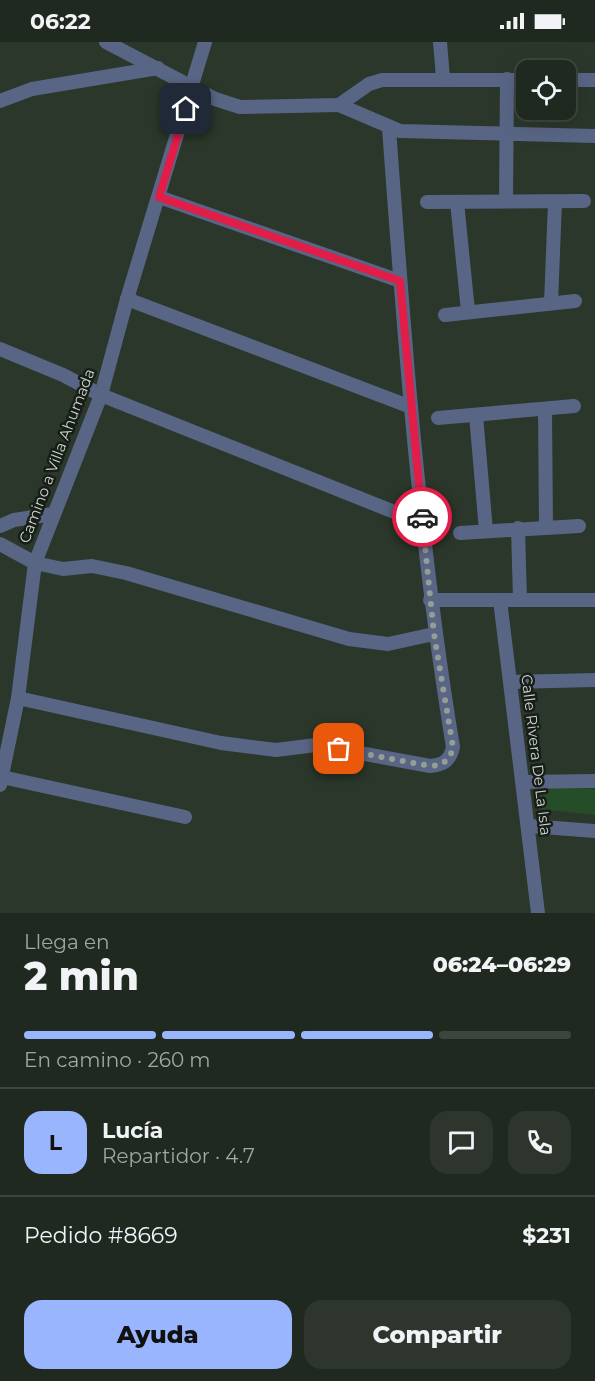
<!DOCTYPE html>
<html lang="es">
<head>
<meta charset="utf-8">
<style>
	body { margin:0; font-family:Montserrat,sans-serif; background:#2d352d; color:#f1f3f6; height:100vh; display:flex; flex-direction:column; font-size:22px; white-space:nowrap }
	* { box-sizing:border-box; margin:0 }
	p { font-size:20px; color:#a2a6a5 }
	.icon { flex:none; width:33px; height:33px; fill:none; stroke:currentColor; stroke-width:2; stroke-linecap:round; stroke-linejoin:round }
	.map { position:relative; height:871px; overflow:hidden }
	.side { display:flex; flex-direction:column; background:#202920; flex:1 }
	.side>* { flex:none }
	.buttons { position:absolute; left:516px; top:18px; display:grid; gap:12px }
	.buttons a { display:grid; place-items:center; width:60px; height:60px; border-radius:12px; background:#202920; box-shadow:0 6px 24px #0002,0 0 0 2px #3d453e; font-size:30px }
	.pin { position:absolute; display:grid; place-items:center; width:51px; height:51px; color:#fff; margin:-26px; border-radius:12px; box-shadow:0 3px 9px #0006 }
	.courier { position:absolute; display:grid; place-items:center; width:60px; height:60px; margin:-30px; border:4px solid #e11d48; border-radius:50%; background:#fff; color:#222; box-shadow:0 2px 8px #0007 }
	.overview em { font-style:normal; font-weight:800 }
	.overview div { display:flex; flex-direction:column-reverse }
	.overview { display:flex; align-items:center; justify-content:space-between; height:102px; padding:0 24px }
	h1 { font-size:39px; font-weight:800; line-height:45px }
	.bar { display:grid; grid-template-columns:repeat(4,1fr); gap:9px 6px; align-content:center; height:72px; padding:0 24px }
	.bar i { height:8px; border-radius:4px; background:#3d453e }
	.bar .selected { background:#99b5fd }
	.bar p { grid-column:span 4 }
	.line { display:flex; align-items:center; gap:15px; padding:0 24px; border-top:2px solid #3d453e }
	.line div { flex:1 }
	.round { display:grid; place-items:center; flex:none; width:63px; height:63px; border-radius:18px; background:#2d352d }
	.button { display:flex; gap:12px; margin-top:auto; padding:12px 24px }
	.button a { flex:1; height:69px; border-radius:18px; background:#99b5fd; color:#111; font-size:24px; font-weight:800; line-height:69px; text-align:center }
	.button a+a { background:#2d352d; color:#f1f3f6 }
	.status { display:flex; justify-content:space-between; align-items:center; height:42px; padding:0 30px; background:#202920; direction:ltr }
	.status svg { height:16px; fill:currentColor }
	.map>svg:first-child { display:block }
	.green { fill:#254d28 }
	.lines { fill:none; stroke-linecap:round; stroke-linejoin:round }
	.street { stroke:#596585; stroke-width:14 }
	.done { stroke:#949e94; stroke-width:6; stroke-dasharray:0 10.8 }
	.route { stroke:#e11d48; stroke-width:8 }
	.labels { text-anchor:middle; stroke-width:5; stroke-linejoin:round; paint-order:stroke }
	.street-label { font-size:15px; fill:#cdd5cd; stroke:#171d17 }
</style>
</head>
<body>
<div class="status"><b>06:22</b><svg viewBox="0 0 49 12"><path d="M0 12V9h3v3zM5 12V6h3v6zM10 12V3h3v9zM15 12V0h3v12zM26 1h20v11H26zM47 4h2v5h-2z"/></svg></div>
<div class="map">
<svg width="595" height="871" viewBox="0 0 595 871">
	<rect width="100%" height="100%" fill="#2a372a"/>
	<polygon class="green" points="540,746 595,747 595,773 539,767 536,756"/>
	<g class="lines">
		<g class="street">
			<polyline points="106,0 215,57 240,65 339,63 369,42 382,38 526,38"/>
			<polyline points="440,0 443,36"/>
			<polyline points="566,38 595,38"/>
			<polyline points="0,59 32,47 158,26"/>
			<polyline points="339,63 400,89 595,94"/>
			<polyline points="159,155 400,239"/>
			<polyline points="506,159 507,37"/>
			<polyline points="427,160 584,159"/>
			<polyline points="457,160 468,269"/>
			<polyline points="127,257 411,365"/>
			<polyline points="551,261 555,160"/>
			<polyline points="445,273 575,259"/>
			<polyline points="0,307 63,333 101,353 422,481"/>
			<polyline points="545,367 546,485"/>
			<polyline points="476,373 486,489"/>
			<polyline points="438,376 574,364"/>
			<polyline points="0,484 14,478 53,472"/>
			<polyline points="518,486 520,558"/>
			<polyline points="460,491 579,484"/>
			<polyline points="0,502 35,521 63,527 92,524 126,531 349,597 388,602 434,592"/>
			<polyline points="430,558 595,558"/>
			<polyline points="500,558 538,871"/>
			<polyline points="511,640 595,638"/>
			<path d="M18,656L221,701L276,708L316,703L430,724C443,723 450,719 453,705C419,500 404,293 389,86"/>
			<polyline points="2,735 185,775"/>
			<polyline points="523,740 595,739"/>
			<polyline points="0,743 18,656 35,521 101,353 127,257 205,0"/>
			<polyline points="529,784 595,789"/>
		</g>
	</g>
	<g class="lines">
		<path class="done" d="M339,707L430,724C443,723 450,719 453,705L434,592L422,475"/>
		<polyline class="route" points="186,67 159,155 400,239 422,475"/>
	</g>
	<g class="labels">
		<g class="street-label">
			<text transform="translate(57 414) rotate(-69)" y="5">Camino a Villa Ahumada</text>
			<text transform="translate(536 713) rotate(83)" y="5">Calle Rivera De La Isla</text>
		</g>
	</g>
</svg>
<div class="buttons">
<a><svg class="icon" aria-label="locate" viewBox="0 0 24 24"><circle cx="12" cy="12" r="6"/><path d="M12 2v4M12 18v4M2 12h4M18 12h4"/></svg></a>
</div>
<div class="pin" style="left:339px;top:707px;background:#ea580c"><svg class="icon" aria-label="bag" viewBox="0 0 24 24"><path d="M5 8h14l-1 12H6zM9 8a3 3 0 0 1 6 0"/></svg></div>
<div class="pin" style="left:186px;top:67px;background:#1f2937"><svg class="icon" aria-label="home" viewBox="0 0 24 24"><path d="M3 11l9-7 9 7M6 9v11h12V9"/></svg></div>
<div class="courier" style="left:422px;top:475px"><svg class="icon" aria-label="car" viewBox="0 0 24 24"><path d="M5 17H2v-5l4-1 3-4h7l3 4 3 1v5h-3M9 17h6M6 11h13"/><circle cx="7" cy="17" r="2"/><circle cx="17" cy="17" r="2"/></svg></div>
</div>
<section class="side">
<div class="overview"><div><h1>2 min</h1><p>Llega en</p></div><em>06:24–06:29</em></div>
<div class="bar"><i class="selected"></i><i class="selected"></i><i class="selected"></i><i></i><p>En camino · 260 m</p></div>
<div class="line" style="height:108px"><b class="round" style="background:#99b5fd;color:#111">L</b><div><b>Lucía</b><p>Repartidor · 4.7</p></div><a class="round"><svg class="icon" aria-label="chat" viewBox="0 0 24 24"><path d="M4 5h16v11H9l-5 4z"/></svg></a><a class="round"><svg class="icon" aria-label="phone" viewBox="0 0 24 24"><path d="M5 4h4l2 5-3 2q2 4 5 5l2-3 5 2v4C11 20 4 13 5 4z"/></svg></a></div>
<div class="line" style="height:78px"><div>Pedido #8669</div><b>$231</b></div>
<div class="button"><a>Ayuda</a><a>Compartir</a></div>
</section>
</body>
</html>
